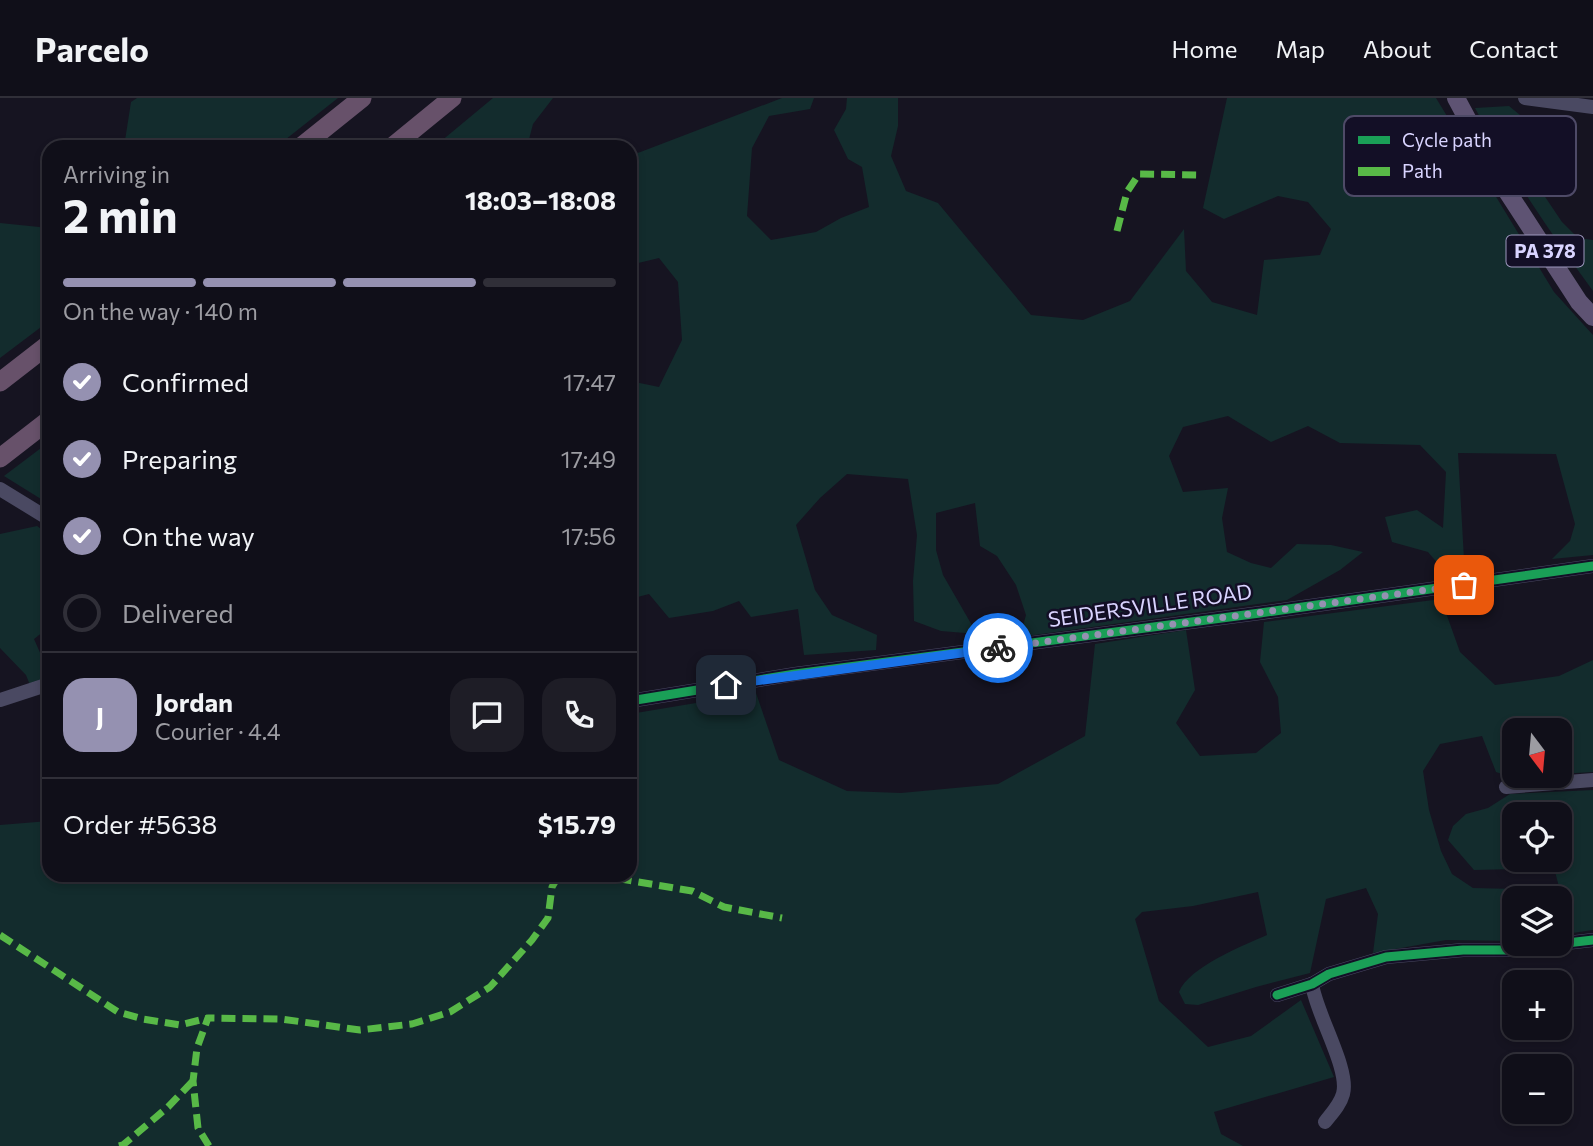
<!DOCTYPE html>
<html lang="en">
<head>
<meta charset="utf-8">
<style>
	body { margin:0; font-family:Commissioner,sans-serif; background:#1e1d26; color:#f1f3f6; height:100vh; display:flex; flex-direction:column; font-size:26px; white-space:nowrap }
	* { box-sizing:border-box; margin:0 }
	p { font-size:23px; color:#9c9ca2 }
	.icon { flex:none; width:38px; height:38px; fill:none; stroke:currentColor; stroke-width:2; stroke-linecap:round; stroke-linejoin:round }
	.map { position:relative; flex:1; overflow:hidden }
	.sheet { position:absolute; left:42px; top:42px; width:595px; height:742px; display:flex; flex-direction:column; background:#100f19; border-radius:21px; box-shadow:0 4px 10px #0003,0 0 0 2px #302f38 }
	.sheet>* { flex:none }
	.needle { width:46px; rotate:164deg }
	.controls { position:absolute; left:1502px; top:620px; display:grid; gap:14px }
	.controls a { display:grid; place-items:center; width:70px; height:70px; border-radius:14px; background:#100f19; box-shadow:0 4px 10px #0003,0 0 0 2px #302f38; font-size:35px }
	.pin { position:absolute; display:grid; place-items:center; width:60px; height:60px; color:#fff; margin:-30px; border-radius:14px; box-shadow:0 4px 10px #0006 }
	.courier { position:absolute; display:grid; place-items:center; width:70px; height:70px; margin:-35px; border:5px solid #1a73e8; border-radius:50%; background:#fff; color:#222; box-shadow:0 2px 9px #0007 }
	.summary em { font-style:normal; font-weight:700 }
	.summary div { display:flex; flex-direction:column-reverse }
	.summary { display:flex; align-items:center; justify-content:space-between; height:119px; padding:0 21px }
	h1 { font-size:46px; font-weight:700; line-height:52px }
	.bar { display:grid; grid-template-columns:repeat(4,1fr); gap:10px 7px; align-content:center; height:84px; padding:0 21px }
	.bar i { height:9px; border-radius:5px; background:#302f38 }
	.bar .active { background:#9591b1 }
	.bar p { grid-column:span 4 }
	.line { display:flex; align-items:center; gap:18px; padding:0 21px; border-top:2px solid #302f38 }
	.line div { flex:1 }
	.round { display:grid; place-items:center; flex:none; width:74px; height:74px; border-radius:21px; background:#1e1d26 }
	ol { padding:0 21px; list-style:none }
	li { display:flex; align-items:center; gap:21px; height:77px }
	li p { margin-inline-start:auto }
	li .icon { padding:7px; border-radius:50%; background:#9591b1; color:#fff; stroke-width:4 }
	li:last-child { color:#9c9ca2 }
	li i { width:38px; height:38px; border:4px solid #302f38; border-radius:50% }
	header { display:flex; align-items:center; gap:42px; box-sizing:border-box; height:98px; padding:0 35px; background:#100f19; border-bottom:2px solid #302f38 }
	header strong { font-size:33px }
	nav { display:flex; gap:38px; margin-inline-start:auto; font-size:24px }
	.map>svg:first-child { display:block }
	.green { fill:#132c2d; fill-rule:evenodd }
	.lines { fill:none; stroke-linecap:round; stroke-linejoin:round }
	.minor { stroke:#4a4962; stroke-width:14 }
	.major { stroke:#5e5373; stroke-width:18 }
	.highway { stroke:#67516a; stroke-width:19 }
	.quiet { stroke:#58b947; stroke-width:7; stroke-dasharray:14 7; stroke-linecap:butt }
	.cycleway-casing { stroke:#130f26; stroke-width:13 }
	.cycleway { stroke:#1a9f57; stroke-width:9 }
	.done { stroke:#9591b1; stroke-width:7; stroke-dasharray:0 12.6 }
	.route { stroke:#1a73e8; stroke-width:9 }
	.labels { text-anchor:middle; stroke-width:5; stroke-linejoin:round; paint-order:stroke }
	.shield { fill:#130f26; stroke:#9e99be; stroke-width:2 }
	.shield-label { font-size:19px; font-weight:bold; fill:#d9d4ff }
	.street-label { font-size:21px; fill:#d9d4ff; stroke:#130f26 }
	.key { fill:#130f26; stroke:#4e4a67; stroke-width:2 }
	.key-label { font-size:19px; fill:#d9d4ff }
</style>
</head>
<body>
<header>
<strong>Parcelo</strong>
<nav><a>Home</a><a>Map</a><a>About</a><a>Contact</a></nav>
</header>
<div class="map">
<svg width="1593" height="1048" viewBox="0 0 1593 1048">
	<rect width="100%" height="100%" fill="#161421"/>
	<g class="green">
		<polygon points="137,0 338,0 276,49 124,49 131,4"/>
		<polygon points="493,0 553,0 533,26 527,49 434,49"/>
		<polygon points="782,0 814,0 810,11 769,18 752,50 747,118 771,142 816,134 841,120 869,109 862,69 848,61 834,32 846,11 847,0 898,0 898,28 891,58 906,93 938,105 1031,217 1083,222 1130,203 1184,131 1186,173 1212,204 1257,217 1264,162 1320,157 1331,131 1308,104 1278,98 1224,121 1203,110 1227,0 1436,0 1554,194 1593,237 1593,457 1552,461 1570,443 1575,426 1556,356 1458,355 1464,461 1461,477 1446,475 1428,454 1392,444 1385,419 1417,412 1443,430 1446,374 1420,347 1340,345 1308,328 1271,344 1228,318 1183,329 1169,358 1183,394 1228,390 1222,420 1227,454 1251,465 1271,470 1297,446 1331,447 1363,454 1340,472 1287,502 1020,539 1026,517 1016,487 997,458 980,448 975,405 936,415 936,452 943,477 977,536 941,533 914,523 913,483 917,437 908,381 847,376 820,400 796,427 815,492 832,517 877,537 876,552 804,557 798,511 751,519 739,503 713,513 669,520 649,496 630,501 630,283 659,289 682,242 678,184 659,160 630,167 630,58"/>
		<path d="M1509,8L1520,17L1513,32L1519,60L1562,124L1578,140L1593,142V193C1550,134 1509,75 1475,10Z"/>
		<polygon points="0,125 49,130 49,223 0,260"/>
		<polygon points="49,344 49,406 4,378"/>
		<polygon points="37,428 49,437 49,454 44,478 48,501 49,529 34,541 49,575 49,580 30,587 26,577 0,550 0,436"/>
		<path d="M1441,501L1460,554L1495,587L1559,578L1593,562V674L1559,676V632H1514V677H1548L1514,680L1496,674L1482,638L1440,646L1423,673L1429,712L1441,753L1452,776L1473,790L1515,791L1520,800H1514V843L1446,842L1373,855L1378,816L1366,790L1326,801L1310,875L1256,889L1198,907L1185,906L1179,894C1189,869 1242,848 1267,837L1258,794L1193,808L1142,814L1135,821L1159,903L1208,949L1251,938L1301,902L1334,979L1214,1014L1221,1036L1243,1048H0V727L49,723V777H630V616L756,595L779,662L847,693L901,695L998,686L1085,638L1095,546L1186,532L1195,592L1176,625L1200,658L1256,655L1281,635L1278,599L1260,564L1264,524Z"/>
		<path d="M1593,692V832L1559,837V813L1565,811L1554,770L1474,772L1448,742L1453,728L1466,716L1488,710L1510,696ZM1514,716H1559V761H1514Z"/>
	</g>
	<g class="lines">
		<g class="minor">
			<polyline points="1525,0 1593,9"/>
			<polyline points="0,391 49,421"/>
			<polyline points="0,602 49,586"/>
			<polyline points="630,603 795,576 1260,515 1593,468"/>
			<polyline points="1506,689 1593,682"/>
			<path d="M1312,886C1316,916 1350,971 1343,996C1340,1007 1332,1015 1325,1024"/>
			<polyline points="1277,897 1312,886 1329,876 1386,859 1463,852 1506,852 1593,842"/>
		</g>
		<polyline class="major" points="1456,0 1501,84 1579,204 1593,219"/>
		<g class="highway">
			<polyline points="301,49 362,0"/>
			<polyline points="392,49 452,0"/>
			<polyline points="0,284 49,246"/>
			<polyline points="0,360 49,322"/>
		</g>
		<g class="quiet">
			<polyline points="1117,133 1127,94 1139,76 1203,77"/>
			<polyline points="597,777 692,793 724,809 782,820"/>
			<polyline points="0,837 118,914 143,921 180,927 208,920"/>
			<polyline points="119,1048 123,1047 168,1009 193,983"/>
			<polyline points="209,1048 198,1030 193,983 197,950 208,920 281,921 360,932 412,926 450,914 490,889 532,842 548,820 552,789 559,777"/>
		</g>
		<g class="cycleway-casing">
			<g id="cycleway">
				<polyline points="630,603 795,576 1260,515 1593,468"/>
				<polyline points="1277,897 1312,886 1329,876 1386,859 1463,852 1506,852 1593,842"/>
			</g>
		</g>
		<use href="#cycleway" class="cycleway"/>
	</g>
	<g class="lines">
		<polyline class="done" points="998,550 1464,487"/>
		<polyline class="route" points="726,587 998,550"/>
	</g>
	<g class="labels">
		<rect class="shield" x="1506.5" y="137.5" width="77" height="31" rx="5"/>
		<g class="shield-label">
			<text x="1545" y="160">PA 378</text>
		</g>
		<g class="street-label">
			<text transform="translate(1150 508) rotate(-8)" y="7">SEIDERSVILLE ROAD</text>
		</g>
	</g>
	<rect x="1344" y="18" width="232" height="80" rx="10" class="key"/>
	<rect x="1358" y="38" width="32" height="8" fill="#1a9f57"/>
	<rect x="1358" y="69" width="32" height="9" fill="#58b947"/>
	<g class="key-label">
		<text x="1402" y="49">Cycle path</text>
		<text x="1402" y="80">Path</text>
	</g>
</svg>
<div class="controls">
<a><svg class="needle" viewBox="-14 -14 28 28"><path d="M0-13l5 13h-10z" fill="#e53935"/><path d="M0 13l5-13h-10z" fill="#9c9ca2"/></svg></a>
<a><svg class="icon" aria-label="locate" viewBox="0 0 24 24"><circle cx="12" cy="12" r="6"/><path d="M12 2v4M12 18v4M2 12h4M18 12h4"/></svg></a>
<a><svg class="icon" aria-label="layers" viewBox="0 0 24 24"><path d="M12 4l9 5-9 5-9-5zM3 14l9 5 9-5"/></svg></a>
<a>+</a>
<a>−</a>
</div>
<div class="pin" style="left:1464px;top:487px;background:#ea580c"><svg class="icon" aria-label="bag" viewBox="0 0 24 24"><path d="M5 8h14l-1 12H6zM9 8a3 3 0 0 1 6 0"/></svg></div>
<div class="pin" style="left:726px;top:587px;background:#1f2937"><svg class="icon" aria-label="home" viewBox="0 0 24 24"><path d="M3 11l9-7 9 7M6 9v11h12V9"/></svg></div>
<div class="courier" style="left:998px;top:550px"><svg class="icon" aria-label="bike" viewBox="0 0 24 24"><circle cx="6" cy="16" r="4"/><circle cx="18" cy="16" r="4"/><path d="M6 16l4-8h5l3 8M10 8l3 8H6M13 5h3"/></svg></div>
<section class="sheet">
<div class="summary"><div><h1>2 min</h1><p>Arriving in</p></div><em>18:03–18:08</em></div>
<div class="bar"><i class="active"></i><i class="active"></i><i class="active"></i><i></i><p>On the way · 140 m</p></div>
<ol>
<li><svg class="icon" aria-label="check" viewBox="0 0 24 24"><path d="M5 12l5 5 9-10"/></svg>Confirmed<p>17:47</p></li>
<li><svg class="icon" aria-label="check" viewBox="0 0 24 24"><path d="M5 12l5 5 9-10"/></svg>Preparing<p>17:49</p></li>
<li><svg class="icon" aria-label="check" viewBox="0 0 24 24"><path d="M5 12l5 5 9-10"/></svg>On the way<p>17:56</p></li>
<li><i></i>Delivered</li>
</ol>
<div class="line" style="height:126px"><b class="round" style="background:#9591b1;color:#fff">J</b><div><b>Jordan</b><p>Courier · 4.4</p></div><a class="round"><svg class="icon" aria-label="chat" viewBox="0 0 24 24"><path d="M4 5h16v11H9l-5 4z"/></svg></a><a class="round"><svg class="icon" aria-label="phone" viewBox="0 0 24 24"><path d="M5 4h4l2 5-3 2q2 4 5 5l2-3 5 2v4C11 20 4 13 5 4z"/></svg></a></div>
<div class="line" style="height:91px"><div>Order #5638</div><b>$15.79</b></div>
</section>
</div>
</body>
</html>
